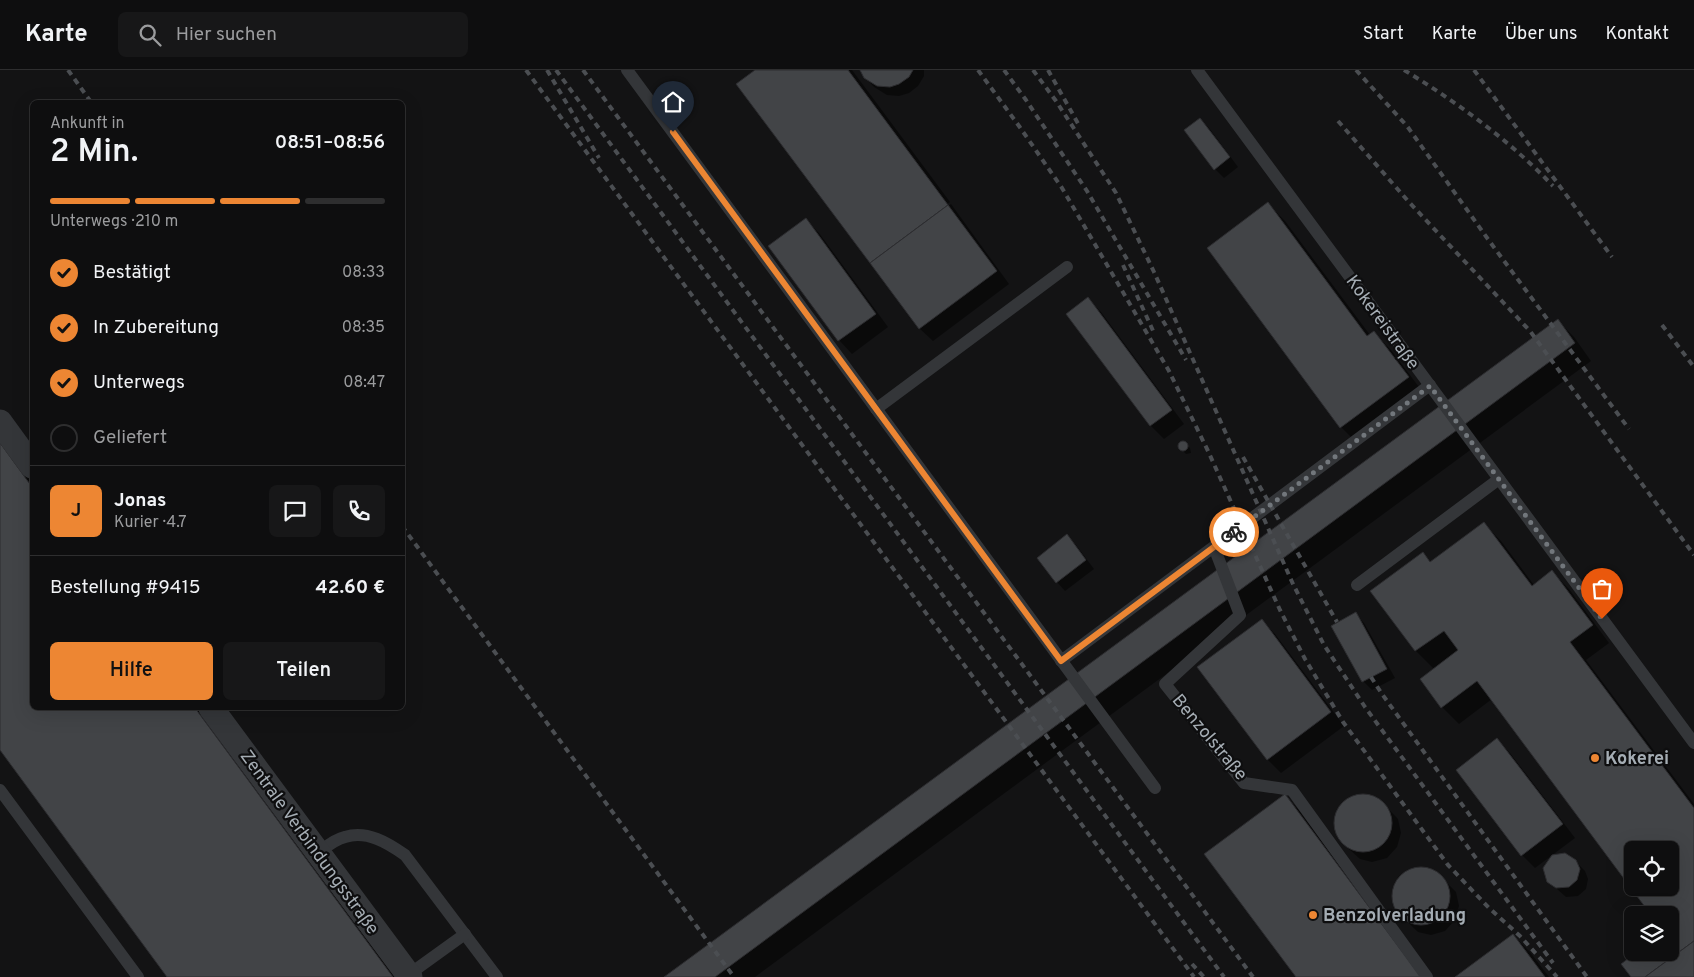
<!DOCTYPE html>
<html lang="de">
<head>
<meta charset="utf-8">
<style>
	body { margin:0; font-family:Overpass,sans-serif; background:#171718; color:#f1f3f6; height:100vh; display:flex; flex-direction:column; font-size:19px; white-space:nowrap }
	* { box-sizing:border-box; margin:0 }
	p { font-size:16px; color:#9b9c9e }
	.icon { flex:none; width:28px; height:28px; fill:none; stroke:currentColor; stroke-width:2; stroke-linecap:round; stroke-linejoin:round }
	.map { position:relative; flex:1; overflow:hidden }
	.side { position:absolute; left:30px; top:30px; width:375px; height:610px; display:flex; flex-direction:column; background:#0e0e0f; border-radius:8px; box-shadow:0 5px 20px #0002,0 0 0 1px #2e2e2f }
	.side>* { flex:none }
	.fabs { position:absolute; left:1624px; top:771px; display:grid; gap:10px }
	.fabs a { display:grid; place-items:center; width:55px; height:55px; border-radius:8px; background:#0e0e0f; box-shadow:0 5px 20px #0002,0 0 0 1px #2e2e2f; font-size:25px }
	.pin { position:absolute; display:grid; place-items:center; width:42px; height:42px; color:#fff; margin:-51px -21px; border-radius:50% 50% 50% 0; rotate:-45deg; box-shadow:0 0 5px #0007 }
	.pin .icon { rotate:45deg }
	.courier { position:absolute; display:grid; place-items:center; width:50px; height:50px; margin:-25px; border:4px solid #ed8633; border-radius:50%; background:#fff; color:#222; box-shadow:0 1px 6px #0007 }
	.overview em { font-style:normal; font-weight:600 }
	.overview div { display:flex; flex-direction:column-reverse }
	.overview { display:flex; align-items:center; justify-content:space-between; height:85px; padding:0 20px }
	h1 { font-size:32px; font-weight:600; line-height:38px }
	.bar { display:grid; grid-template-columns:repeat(4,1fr); gap:8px 5px; align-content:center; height:60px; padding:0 20px }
	.bar i { height:6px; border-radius:4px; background:#2e2e2f }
	.bar .on { background:#ed8633 }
	.bar p { grid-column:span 4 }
	.line { display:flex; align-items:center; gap:12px; padding:0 20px; border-top:1px solid #2e2e2f }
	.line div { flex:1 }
	.round { display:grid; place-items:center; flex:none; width:52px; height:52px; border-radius:8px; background:#171718 }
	ol { padding:0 20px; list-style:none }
	li { display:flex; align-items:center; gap:15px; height:55px }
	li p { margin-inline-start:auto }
	li .icon { padding:5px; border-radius:50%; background:#ed8633; color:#111; stroke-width:4 }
	li:last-child { color:#9b9c9e }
	li i { width:28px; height:28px; border:2px solid #2e2e2f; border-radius:50% }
	.action { display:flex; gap:10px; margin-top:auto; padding:10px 20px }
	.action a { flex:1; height:58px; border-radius:8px; background:#ed8633; color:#111; font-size:20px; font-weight:600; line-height:58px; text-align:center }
	.action a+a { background:#171718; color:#f1f3f6 }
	header { display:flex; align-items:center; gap:30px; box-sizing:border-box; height:70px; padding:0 25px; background:#0e0e0f; border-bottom:1px solid #2e2e2f }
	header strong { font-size:24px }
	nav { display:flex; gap:28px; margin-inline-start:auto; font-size:18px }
	.search { width:350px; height:45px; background:#171718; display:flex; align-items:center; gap:12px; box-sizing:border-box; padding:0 18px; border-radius:8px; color:#9b9c9e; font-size:19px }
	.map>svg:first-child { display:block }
	.shadow { fill:#0007; fill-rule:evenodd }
	.building { fill:#424447; stroke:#2d2d30; fill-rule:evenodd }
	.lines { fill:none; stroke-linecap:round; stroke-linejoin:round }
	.lane { stroke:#343639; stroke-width:12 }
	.street { stroke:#343639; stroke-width:25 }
	.rail { stroke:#4b4e52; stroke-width:4; stroke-dasharray:6 5; stroke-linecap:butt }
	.done { stroke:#72777c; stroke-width:5; stroke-dasharray:0 9 }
	.route { stroke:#ed8633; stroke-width:6 }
	.poi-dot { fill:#ed8633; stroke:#0e0e0f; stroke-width:2 }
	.labels { text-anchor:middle; stroke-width:4.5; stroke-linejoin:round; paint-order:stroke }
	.street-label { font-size:18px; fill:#a5adb4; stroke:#0e0e0f }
	.poi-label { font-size:18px; font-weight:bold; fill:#a5adb4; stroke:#0e0e0f; text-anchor:start }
</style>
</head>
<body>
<header>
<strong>Karte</strong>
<div class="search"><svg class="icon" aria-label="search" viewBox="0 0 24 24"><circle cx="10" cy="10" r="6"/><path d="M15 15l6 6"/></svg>Hier suchen</div>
<nav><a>Start</a><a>Karte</a><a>Über uns</a><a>Kontakt</a></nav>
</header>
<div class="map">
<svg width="1694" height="907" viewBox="0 0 1694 907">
	<rect width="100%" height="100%" fill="#131314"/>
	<g class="shadow">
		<polygon points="757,0 852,0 950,132 871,191 873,193 951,134 1009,214 933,271 919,258 738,14"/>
		<polygon points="861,0 924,0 924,6 918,16 909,23 899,26 887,25 874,17 865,7"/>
		<polygon points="1200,50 1209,58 1238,97 1224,108 1215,99"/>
		<polygon points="1268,134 1285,151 1370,265 1374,263 1391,280 1425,325 1358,374 1341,357"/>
		<polygon points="806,150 819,163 888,257 852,284 839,270 770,176"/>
		<polygon points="1088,229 1101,242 1184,354 1164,369 1151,356 1067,244"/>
		<polygon points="1557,250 1574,267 1591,291 755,907 666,907"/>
		<polygon points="0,369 32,413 32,638 198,638 396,907 168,907 0,678"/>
		<polygon points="1182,372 1190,378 1191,383 1186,384 1179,377 1179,374"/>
		<path d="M1484,454L1501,471L1534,515L1552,502L1569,519L1609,573L1586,590L1694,734V907H1633L1670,882V845H1653L1492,629L1459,654L1442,637L1434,599L1416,581L1372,522L1423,484L1432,493ZM1632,780H1670V818H1632Z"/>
		<polygon points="1067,466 1076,475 1094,499 1065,521 1057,512"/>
		<polygon points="1355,544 1364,553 1395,608 1372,620 1363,611 1333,556"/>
		<polygon points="1262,551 1275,564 1344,656 1281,703 1268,690 1199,597"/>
		<polygon points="1497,670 1510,683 1575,768 1535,798 1522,785 1457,700"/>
		<polygon points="1365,724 1378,728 1398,749 1401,763 1397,777 1387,788 1372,792 1360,789 1338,769 1334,752 1341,734 1352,726"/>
		<polygon points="1285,726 1302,743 1424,907 1298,907"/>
		<polygon points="1575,791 1585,801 1588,809 1586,819 1578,826 1566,827 1548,811"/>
		<polygon points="1423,797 1435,801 1456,822 1459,836 1455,850 1445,861 1431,865 1418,862 1397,842 1392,825 1398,807 1410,799"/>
		<polygon points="1513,865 1530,882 1549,907 1457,907"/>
	</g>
	<g class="building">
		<polygon points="755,0 848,0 948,135 870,193 736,14"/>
		<polygon points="860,0 913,0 909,7 899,14 890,17 877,16 864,8"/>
		<polygon points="1200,48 1230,87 1214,100 1184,60"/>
		<polygon points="1268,132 1367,266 1374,261 1409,307 1340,358 1207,178"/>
		<polygon points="948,135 997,201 919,259 870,193"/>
		<polygon points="806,148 876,244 838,271 768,176"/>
		<polygon points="1088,227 1172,340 1150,356 1066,244"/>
		<polygon points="1558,249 1575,273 715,907 664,907"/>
		<circle cx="1183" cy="376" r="5"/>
		<polygon points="0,373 32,417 32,638 195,638 393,907 167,907 0,680"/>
		<path d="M1484,452L1532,516L1552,500L1593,555L1570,572L1694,738V871L1645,907H1631L1621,894L1637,882H1670V845H1651L1477,611L1441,638L1420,609L1458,580L1444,561L1415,581L1370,521L1423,482L1430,492ZM1632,780H1670V818H1632Z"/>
		<polygon points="1067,464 1086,490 1056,513 1037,488"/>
		<polygon points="1356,542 1387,599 1362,612 1331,556"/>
		<polygon points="1262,549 1331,642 1267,690 1197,597"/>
		<polygon points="1497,668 1563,754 1521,786 1456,700"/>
		<circle cx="1363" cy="753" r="29"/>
		<polygon points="1285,724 1421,907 1296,907 1204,784"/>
		<polygon points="1565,783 1576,790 1580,799 1577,810 1569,817 1556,818 1547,812 1543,798 1552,785"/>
		<circle cx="1421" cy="826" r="29"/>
		<polygon points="1513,864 1545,907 1455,907"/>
		<polygon points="1694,871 1694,907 1645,907"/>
	</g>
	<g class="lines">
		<g class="lane">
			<polyline points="627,0 1155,718"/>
			<polyline points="1197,0 1694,673"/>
			<polyline points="876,339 1067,197"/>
			<polyline points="1214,477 1240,545 1165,614 1244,713 1292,720 1427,907"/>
			<polyline points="1357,515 1499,409"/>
			<polyline points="1061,591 1430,315"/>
			<polyline points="0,720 138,907"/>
			<path d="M318,783C326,777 335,769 345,767C367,760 388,773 405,785L497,907"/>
			<polyline points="408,905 465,864"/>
		</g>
		<g class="street">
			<polyline points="0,352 32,396"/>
			<polyline points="211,638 410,907"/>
		</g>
		<g class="rail">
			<polyline points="68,0 91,32"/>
			<polyline points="526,0 1194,907"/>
			<polyline points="547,0 599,88"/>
			<polyline points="556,0 1224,907"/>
			<polyline points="583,0 1253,907"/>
			<polyline points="978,0 1019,56 1062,118 1169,301 1208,381 1280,540 1305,589 1343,652 1448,795 1489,838 1520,866 1557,907"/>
			<polyline points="1004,0 1026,30 1087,121 1186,290"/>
			<polyline points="1033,0 1056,31 1116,123 1154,202 1293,514 1324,575 1365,637 1553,893"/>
			<polyline points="1048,0 1080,57"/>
			<polyline points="1356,0 1407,56 1490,172 1629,359"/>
			<path d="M1404,0C1458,33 1509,70 1553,116"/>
			<polyline points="1474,0 1612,187"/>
			<polyline points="1338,51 1408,131 1530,261 1694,485"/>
			<polyline points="1123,195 1155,265"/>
			<polyline points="1662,255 1694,297"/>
			<polyline points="1243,387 1337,552"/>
			<polyline points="402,456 734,907"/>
			<polyline points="1371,607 1382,624 1587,907"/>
			<polyline points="1192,894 1204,907"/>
		</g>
	</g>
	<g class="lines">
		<polyline class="done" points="1234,462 1430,316 1602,549"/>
		<polyline class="route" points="673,62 1061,591 1234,462"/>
	</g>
	<g class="poi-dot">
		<circle cx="1595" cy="688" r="5"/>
		<circle cx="1313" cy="845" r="5"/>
	</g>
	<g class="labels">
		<g class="street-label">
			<text transform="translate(1383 252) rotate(54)" y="6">Kokereistraße</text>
			<text transform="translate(1210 667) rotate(50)" y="6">Benzolstraße</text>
			<text transform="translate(310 772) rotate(54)" y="6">Zentrale Verbindungsstraße</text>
		</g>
		<g class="poi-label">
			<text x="1605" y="694">Kokerei</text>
			<text x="1323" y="851">Benzolverladung</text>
		</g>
	</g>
</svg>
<div class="fabs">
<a><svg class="icon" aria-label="locate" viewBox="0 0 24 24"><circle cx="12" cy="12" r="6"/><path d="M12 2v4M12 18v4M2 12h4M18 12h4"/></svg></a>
<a><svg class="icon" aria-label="layers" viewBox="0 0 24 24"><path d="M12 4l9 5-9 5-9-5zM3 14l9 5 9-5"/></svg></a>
</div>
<div class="pin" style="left:1602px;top:549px;background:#ea580c"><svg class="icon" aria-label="bag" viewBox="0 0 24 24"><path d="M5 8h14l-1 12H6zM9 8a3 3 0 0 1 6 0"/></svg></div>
<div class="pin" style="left:673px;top:62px;background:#1f2937"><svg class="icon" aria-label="home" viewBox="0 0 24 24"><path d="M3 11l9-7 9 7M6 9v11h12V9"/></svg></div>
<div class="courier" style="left:1234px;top:462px"><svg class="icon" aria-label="bike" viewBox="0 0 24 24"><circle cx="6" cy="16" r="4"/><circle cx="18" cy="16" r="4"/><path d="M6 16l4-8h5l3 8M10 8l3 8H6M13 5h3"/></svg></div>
<section class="side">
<div class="overview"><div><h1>2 Min.</h1><p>Ankunft in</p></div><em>08:51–08:56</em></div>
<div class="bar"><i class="on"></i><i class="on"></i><i class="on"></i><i></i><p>Unterwegs · 210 m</p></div>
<ol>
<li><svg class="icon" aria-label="check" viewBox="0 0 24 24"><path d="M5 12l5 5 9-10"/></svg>Bestätigt<p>08:33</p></li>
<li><svg class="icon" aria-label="check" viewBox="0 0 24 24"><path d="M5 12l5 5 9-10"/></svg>In Zubereitung<p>08:35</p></li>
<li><svg class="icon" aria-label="check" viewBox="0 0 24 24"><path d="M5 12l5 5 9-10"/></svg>Unterwegs<p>08:47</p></li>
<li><i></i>Geliefert</li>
</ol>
<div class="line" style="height:90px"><b class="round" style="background:#ed8633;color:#111">J</b><div><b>Jonas</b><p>Kurier · 4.7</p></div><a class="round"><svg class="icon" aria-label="chat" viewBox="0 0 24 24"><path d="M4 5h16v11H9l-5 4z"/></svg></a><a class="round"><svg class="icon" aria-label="phone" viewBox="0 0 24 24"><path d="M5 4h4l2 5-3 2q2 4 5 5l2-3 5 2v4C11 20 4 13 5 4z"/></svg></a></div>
<div class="line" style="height:65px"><div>Bestellung #9415</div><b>42.60 €</b></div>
<div class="action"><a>Hilfe</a><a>Teilen</a></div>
</section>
</div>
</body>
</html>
